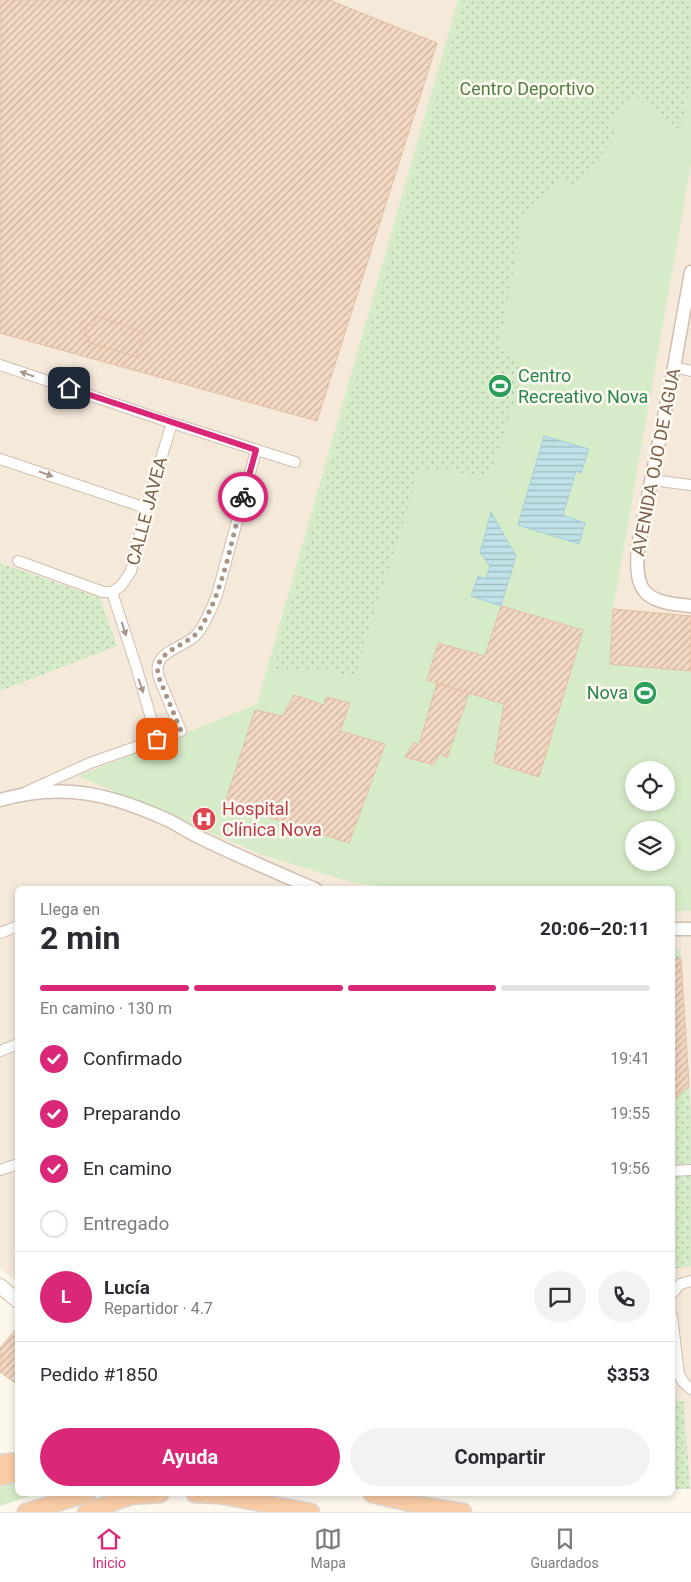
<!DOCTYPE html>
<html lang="es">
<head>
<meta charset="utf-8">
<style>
	body { margin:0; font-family:Roboto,sans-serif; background:#f2f2f3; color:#2b2b33; height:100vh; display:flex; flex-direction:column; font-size:19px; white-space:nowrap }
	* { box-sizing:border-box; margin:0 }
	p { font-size:16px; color:#7c7c81 }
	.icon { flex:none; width:28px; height:28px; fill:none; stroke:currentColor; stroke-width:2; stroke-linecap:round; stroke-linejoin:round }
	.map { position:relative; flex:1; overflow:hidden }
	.drawer { position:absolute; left:15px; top:886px; width:660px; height:610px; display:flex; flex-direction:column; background:#fff; border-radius:8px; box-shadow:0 2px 8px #0003 }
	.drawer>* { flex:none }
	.fabs { position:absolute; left:625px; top:761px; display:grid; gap:10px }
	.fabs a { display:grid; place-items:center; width:50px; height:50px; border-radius:50%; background:#fff; box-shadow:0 2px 8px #0003; font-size:25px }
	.pin { position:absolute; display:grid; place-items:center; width:42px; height:42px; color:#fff; margin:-21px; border-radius:10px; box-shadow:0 2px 8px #0006 }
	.courier { position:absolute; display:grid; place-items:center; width:50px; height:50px; margin:-25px; border:4px solid #db2777; border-radius:50%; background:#fff; color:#222; box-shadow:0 1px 6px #0007 }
	.headline em { font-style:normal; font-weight:700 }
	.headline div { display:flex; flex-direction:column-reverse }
	.headline { display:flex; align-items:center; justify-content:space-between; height:85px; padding:0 25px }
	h1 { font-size:32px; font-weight:700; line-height:38px }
	.bar { display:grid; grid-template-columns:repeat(4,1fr); gap:8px 5px; align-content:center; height:60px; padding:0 25px }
	.bar i { height:6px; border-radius:4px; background:#e1e1e2 }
	.bar .on { background:#db2777 }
	.bar p { grid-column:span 4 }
	.line { display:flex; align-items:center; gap:12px; padding:0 25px; border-top:1px solid #e1e1e2 }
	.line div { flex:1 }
	.round { display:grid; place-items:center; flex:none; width:52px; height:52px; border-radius:26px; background:#f2f2f3 }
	ol { padding:0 25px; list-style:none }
	li { display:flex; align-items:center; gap:15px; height:55px }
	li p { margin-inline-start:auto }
	li .icon { padding:5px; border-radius:50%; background:#db2777; color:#fff; stroke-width:4 }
	li:last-child { color:#7c7c81 }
	li i { width:28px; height:28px; border:2px solid #e1e1e2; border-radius:50% }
	.action { display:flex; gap:10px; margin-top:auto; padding:10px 25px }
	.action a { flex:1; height:58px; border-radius:30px; background:#db2777; color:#fff; font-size:20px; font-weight:700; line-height:58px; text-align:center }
	.action a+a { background:#f2f2f3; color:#2b2b33 }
	.menu { display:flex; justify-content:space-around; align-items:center; height:70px; border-top:1px solid #e1e1e2; background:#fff; font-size:14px; color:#7c7c81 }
	.menu a { display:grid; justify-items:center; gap:2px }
	.menu .on { color:#db2777 }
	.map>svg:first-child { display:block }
	.residential { fill:#f5e9da; fill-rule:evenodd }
	.green { fill:#d6ecc9; fill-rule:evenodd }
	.park { fill:url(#park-dots) }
	.water { fill:url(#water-rules); stroke:#a5d0d9 }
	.building { fill:url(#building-hatch); stroke:#e5bfa4 }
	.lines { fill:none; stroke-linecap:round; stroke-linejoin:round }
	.minor-casing { stroke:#d1bfb0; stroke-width:12 }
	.tertiary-casing { stroke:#d1bfb0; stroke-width:15 }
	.secondary-casing { stroke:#d4c0ae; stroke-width:16 }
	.trunk-casing { stroke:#dcd5d1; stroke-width:19 }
	.minor { stroke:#fff; stroke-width:10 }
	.tertiary { stroke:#fff; stroke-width:12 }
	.secondary { stroke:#fff; stroke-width:14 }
	.trunk { stroke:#f8cca5; stroke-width:16 }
	.oneway { fill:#a9978b }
	.done { stroke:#a89485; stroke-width:5; stroke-dasharray:0 9 }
	.route { stroke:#db2777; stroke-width:6 }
	.labels { text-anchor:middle; stroke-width:5; stroke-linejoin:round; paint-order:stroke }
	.park-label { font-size:18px; fill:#547f45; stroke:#fffbf3 }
	.leisure-label { font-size:18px; fill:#27864d; stroke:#fffbf3; text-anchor:start }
	.street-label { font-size:18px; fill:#7a5f4d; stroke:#fffbf3 }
	.health-label { font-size:18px; fill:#be3a42; stroke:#fffbf3; text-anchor:start }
</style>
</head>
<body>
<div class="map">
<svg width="691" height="1512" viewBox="0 0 691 1512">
	<defs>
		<pattern id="park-dots" width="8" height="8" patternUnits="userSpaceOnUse" patternTransform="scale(1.25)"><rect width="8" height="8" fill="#d6ecc9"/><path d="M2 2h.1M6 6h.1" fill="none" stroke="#b3c2a5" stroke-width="1.8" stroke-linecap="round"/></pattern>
		<pattern id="water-rules" width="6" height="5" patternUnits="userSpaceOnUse" patternTransform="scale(1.25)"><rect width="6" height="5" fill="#bfe1e8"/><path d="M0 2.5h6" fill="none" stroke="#a0babe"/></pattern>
		<pattern id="building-hatch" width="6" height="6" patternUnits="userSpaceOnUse" patternTransform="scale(1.25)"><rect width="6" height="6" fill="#f3d8c3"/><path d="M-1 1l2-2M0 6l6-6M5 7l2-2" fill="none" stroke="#cab2a1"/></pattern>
	</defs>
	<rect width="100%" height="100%" fill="#fdf7ec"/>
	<path class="residential" d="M0,0H691V1489H672V889H18L17,1281L0,1268ZM634,770H666V802H634ZM634,830H666V862H634Z"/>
	<g class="green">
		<path d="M458,0H691V164L613,609L691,616V911H673L672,889H405L351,882L260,854L78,776L257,704ZM634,770H666V802H634ZM634,830H666V862H634Z"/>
		<polygon points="17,1482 18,1494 35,1494 0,1506 0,1486"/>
	</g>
	<g class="park">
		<polygon points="464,0 691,0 691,80 680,134 633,94 607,122 619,134 574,187 564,177 522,222 499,349 525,368 490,476 420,468 355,677 325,671 271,672"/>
		<polygon points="0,563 100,598 117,646 0,691"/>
		<polygon points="673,950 680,950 691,1115 691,1266 673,1269"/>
		<polygon points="673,1401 684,1401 690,1489 673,1489"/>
	</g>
	<g class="water">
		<polygon points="544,436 589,449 581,473 576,471 563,515 585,523 579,544 518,525"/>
		<polygon points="491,512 516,556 501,606 471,596 478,576 485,579 490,566 480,553"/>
	</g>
	<g class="building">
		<polygon points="0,0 329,0 437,43 317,421 0,333"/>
		<polygon points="97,316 145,333 136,357 88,342 90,337 84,335 88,324 93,326"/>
		<polygon points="501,606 583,630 539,777 494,763 504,704 427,680 438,643 485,656"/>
		<polygon points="613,609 691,616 691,671 610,664"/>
		<polygon points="437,683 469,693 447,758 440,753 434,765 405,757 414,742 419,745"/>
		<polygon points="294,695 324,705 326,697 350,703 340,731 385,744 349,843 225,803 255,710 283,716"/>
		<polygon points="672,959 681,959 689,1086 672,1101"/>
		<polygon points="15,1330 18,1331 18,1385 0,1372 0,1348"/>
	</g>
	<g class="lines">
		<g class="minor-casing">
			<g id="minor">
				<polyline points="0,365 172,423 295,462"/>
				<polyline points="674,367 691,371"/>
				<polyline points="0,459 146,508"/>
				<polyline points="651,480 691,485"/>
				<polyline points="18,561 103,592 112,592 121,586 131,571 146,508 172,423"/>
				<polyline points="112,592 136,666 157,739"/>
				<path d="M26,792L90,763L181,731L159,678C150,650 185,649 197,634C206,623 212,608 217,595L256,451"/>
				<polyline points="0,933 18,926"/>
				<polyline points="0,1051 18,1044"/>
				<polyline points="0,1170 18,1164"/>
				<polyline points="672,1171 691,1170"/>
				<polyline points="672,1294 680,1284 691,1281"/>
				<polyline points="672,1316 679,1375 684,1383 691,1389"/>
			</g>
		</g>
		<g class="tertiary-casing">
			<g id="tertiary">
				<path d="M691,272L674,367L638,546C634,593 644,602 691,606"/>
				<path d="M0,800C64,782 111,794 170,821C181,827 192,834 203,839C240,857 278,873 315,889"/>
				<polyline points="672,929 691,929"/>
			</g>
		</g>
		<g class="secondary-casing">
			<polyline id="secondary" points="0,1286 18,1301"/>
		</g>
		<g class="trunk-casing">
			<g id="trunk">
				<polyline points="0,1463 18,1461"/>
				<polyline points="0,1477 18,1473"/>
				<polyline points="195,1494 218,1495 311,1512"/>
				<polyline points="372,1494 418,1505 463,1512"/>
				<polyline points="26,1512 87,1494"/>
				<polyline points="86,1512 131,1496 160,1494"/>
			</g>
		</g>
		<use href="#minor" class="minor"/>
		<use href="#tertiary" class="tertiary"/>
		<use href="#secondary" class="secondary"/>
		<use href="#trunk" class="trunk"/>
	</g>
	<defs><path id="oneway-solid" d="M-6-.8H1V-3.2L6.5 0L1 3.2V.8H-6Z" transform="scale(1.25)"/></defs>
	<g class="oneway">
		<use href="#oneway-solid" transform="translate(27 374) rotate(-161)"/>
		<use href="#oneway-solid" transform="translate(46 474) rotate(19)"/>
		<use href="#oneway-solid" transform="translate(124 629) rotate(72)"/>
		<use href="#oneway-solid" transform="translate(141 686) rotate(71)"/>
	</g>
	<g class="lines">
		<path class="done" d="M157,739L181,731L159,678C150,650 189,647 200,629C224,589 231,542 243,497"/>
		<polyline class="route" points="69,388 256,450 243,497"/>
	</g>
	<defs>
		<g id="stadium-disc" transform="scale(1.25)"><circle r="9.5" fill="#2e9e5b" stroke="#fffbf3"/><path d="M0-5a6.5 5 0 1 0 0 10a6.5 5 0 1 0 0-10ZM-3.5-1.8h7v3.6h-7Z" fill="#fff"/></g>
		<g id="hospital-disc" transform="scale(1.25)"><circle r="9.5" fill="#e0444e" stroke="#fffbf3"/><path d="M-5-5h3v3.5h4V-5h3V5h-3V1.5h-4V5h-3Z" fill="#fff"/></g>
	</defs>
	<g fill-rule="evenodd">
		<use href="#stadium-disc" x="500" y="386"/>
		<use href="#stadium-disc" x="645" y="693"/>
		<use href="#hospital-disc" x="204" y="819"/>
	</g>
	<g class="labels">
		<g class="park-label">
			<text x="527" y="95">Centro Deportivo</text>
		</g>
		<g class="leisure-label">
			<text x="518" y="382">Centro<tspan x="518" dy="21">Recreativo Nova</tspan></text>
			<text x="628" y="699" text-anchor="end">Nova</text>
		</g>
		<g class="street-label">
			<text transform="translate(656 462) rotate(-79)" y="6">AVENIDA OJO DE AGUA</text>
			<text transform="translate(147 511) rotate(-75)" y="6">CALLE JAVEA</text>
		</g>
		<g class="health-label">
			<text x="222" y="815">Hospital<tspan x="222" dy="21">Clínica Nova</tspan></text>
		</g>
	</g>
</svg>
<div class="fabs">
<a><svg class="icon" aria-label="locate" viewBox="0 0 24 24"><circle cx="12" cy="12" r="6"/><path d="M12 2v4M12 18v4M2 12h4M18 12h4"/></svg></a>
<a><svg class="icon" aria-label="layers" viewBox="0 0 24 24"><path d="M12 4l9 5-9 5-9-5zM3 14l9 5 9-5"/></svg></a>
</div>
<div class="pin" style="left:157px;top:739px;background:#ea580c"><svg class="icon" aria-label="bag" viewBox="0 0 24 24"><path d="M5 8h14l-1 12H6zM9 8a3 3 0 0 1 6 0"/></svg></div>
<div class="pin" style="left:69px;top:388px;background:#1f2937"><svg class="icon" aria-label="home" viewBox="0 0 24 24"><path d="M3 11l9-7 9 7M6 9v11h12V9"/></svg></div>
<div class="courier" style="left:243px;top:497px"><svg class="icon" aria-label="bike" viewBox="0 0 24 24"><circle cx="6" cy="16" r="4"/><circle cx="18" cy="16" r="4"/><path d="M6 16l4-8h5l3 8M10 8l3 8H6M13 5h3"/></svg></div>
<section class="drawer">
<div class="headline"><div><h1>2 min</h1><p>Llega en</p></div><em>20:06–20:11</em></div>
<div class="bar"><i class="on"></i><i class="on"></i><i class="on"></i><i></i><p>En camino · 130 m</p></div>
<ol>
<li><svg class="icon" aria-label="check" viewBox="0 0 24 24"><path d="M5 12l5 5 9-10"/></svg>Confirmado<p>19:41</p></li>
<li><svg class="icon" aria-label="check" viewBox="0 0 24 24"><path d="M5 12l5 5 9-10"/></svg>Preparando<p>19:55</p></li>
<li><svg class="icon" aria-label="check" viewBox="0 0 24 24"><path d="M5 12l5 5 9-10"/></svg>En camino<p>19:56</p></li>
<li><i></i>Entregado</li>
</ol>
<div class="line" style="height:90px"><b class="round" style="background:#db2777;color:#fff">L</b><div><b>Lucía</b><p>Repartidor · 4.7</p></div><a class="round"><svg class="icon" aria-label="chat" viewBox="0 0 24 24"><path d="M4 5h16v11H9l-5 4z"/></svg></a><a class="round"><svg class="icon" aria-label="phone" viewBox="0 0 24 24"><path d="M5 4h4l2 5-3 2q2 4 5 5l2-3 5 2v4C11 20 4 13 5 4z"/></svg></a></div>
<div class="line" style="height:65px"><div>Pedido #1850</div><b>$353</b></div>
<div class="action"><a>Ayuda</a><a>Compartir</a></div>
</section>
</div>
<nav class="menu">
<a class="on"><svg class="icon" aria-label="home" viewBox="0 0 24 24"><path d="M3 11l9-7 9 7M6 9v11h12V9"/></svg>Inicio</a>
<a><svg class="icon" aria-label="map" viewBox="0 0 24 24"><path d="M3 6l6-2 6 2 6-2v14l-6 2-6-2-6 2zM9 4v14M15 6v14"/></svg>Mapa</a>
<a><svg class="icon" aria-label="saved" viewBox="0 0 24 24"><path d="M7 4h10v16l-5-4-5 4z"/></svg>Guardados</a>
</nav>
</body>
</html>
